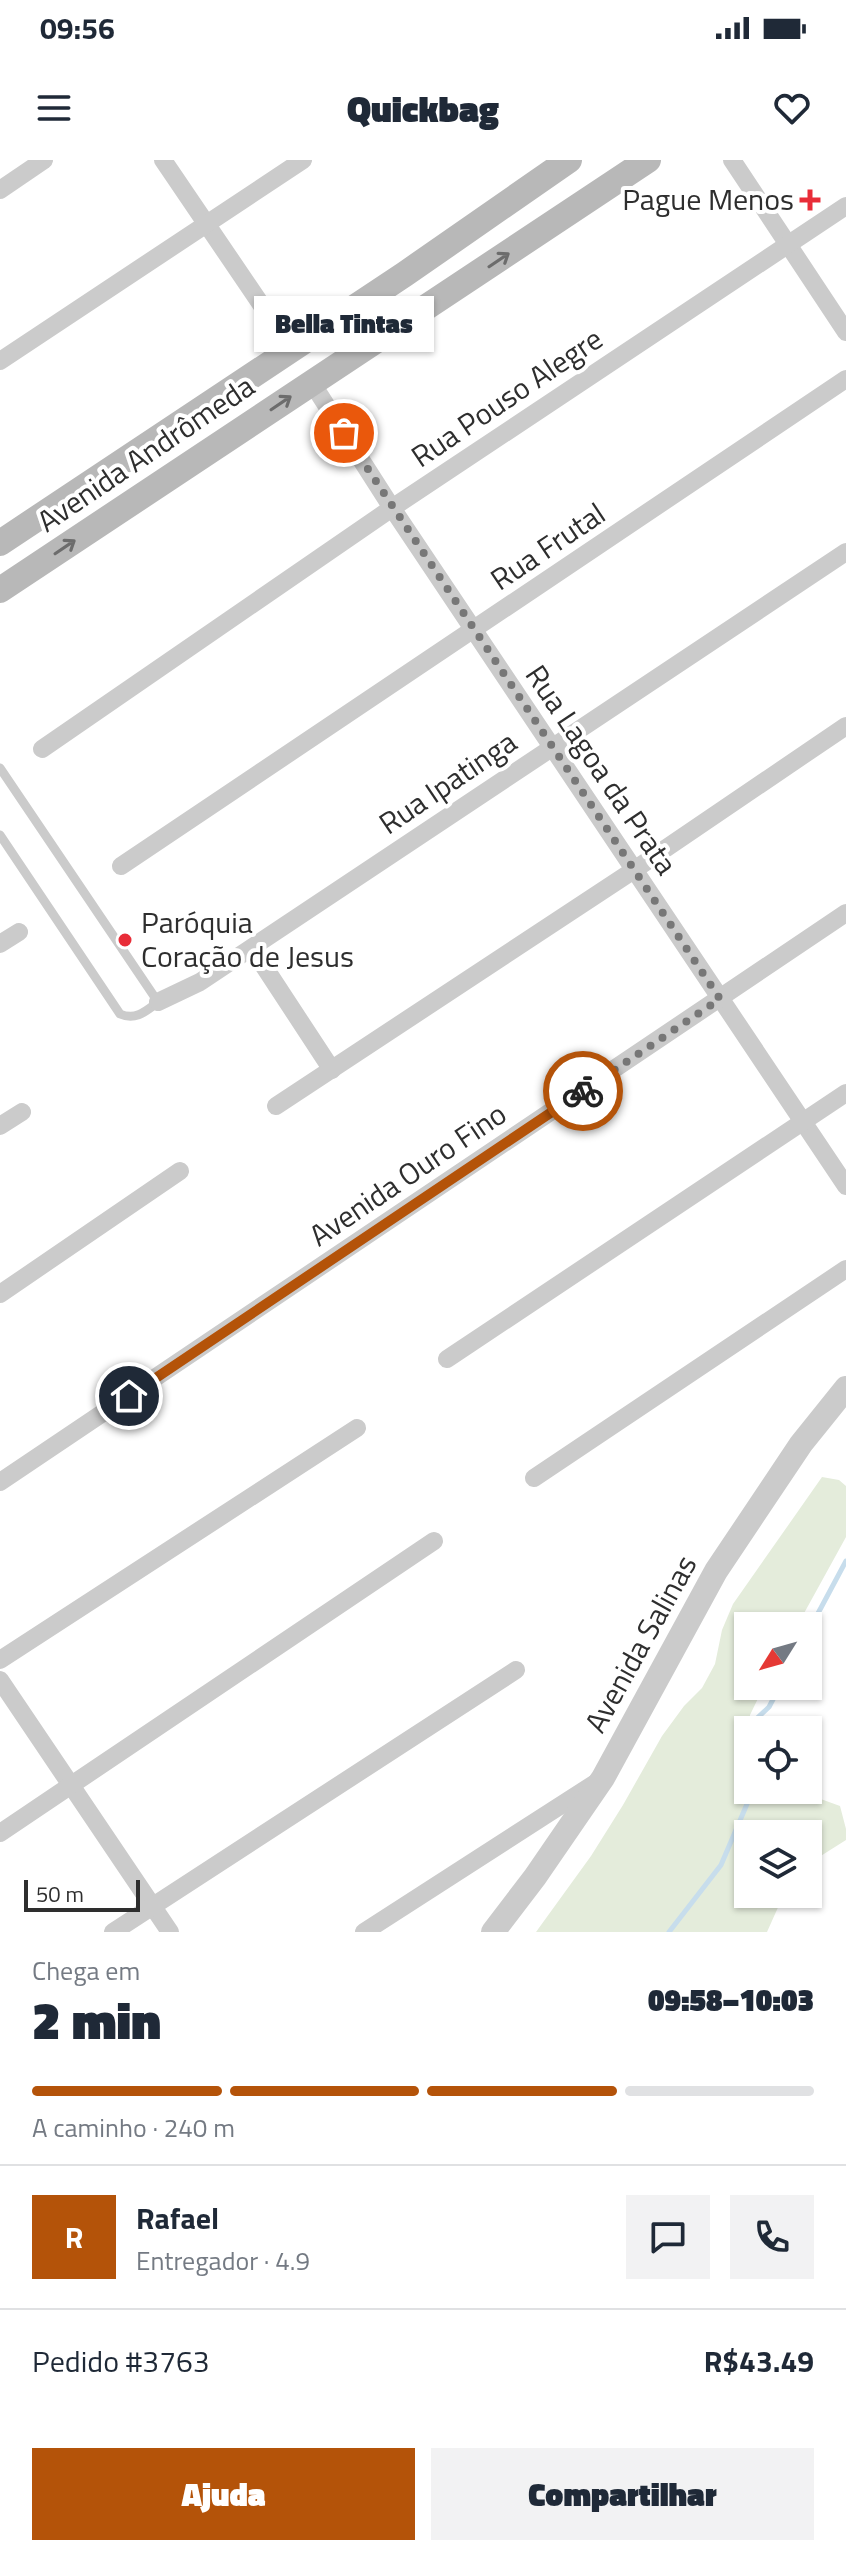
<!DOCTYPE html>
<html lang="pt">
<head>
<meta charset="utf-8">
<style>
	body { margin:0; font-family:"Titillium Web",sans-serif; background:#f2f2f3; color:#1f2937; height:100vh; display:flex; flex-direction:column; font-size:30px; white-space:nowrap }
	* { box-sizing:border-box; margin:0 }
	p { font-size:26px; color:#747a83 }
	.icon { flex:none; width:44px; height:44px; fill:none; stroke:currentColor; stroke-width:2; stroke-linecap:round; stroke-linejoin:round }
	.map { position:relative; height:1772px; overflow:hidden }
	.drawer { display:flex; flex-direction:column; background:#fff; flex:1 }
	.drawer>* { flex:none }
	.needle { width:52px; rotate:233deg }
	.controls { position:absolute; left:734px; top:1452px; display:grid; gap:16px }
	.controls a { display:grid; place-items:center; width:88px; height:88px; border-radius:0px; background:#fff; box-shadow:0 2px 6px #0004; font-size:40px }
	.scale { position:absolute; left:24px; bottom:20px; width:116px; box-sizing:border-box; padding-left:8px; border:4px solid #2e2e2e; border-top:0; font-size:22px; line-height:28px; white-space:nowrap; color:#2e2e2e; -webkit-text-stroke:6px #fff; paint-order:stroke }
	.pin { position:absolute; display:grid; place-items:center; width:68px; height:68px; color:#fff; margin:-34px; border:4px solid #fff; border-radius:50%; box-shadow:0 2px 8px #0007 }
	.courier { position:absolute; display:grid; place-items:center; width:80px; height:80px; margin:-40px; border:6px solid #b45309; border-radius:50%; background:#fff; color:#222; box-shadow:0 2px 10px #0007 }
	.bubble { position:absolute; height:56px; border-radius:0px; background:#fff; box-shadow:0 2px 6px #0004; font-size:26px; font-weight:800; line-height:56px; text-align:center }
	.headline em { font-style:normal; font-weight:800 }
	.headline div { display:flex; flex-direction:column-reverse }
	.headline { display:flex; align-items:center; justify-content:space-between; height:136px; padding:0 32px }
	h1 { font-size:52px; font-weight:800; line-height:60px }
	.bar { display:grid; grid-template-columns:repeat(4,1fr); gap:12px 8px; align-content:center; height:96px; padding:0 32px }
	.bar i { height:10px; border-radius:6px; background:#e0e1e3 }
	.bar .current { background:#b45309 }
	.bar p { grid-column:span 4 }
	.line { display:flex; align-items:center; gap:20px; padding:0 32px; border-top:2px solid #e0e1e3 }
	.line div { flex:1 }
	.round { display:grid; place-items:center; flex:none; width:84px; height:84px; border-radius:0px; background:#f2f2f3 }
	.button { display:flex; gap:16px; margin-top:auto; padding:16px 32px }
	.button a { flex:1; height:92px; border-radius:0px; background:#b45309; color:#fff; font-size:32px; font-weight:800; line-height:92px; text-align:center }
	.button a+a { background:#f2f2f3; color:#1f2937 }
	.status { display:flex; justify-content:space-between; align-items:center; height:56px; padding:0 40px; background:#fff; direction:ltr }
	.status svg { height:22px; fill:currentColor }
	header { display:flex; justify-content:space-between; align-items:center; height:104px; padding:0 32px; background:#fff; font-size:36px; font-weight:800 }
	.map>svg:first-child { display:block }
	.green { fill:#e4ecdb }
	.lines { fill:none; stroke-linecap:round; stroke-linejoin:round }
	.stream { stroke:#c7ddec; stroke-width:5 }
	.service { stroke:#cbcbcb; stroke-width:9 }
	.minor { stroke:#cbcbcb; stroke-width:18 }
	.tertiary { stroke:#cbcbcb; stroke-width:24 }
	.secondary { stroke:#b8b8b8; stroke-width:26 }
	.oneway { stroke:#6c6c6c }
	.done { stroke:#777; stroke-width:8; stroke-dasharray:0 14.4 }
	.route { stroke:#b45309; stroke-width:10 }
	.poi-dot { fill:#e82d38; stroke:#fff; stroke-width:3 }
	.labels { text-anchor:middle; stroke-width:8; stroke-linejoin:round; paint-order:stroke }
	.poi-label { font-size:30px; fill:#2e2e2e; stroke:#fff; text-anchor:end }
	.street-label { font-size:30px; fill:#2e2e2e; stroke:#fff }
</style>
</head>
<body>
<div class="status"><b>09:56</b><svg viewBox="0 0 49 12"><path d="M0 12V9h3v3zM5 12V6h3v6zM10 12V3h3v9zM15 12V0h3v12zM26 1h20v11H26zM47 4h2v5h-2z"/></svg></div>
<header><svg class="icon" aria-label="menu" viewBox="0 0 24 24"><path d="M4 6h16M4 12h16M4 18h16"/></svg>Quickbag<svg class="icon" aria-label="heart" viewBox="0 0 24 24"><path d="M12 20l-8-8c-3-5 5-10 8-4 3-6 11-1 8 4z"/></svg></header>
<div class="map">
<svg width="846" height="1772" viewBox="0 0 846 1772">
	<rect width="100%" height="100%" fill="#fff"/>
	<polygon class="green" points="822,1317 839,1320 846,1326 846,1377 797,1466 748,1466 748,1526 764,1526 750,1555 750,1570 748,1570 748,1630 796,1630 840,1646 846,1669 846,1680 808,1704 808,1674 748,1674 748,1734 784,1734 767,1772 536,1772 591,1696 623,1645 662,1576 684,1546 702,1528 715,1504 722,1470 733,1444"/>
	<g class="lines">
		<g class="stream">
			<polyline points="808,1472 846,1401"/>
			<polyline points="669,1772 721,1705 747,1644 738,1576 769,1547 780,1526"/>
		</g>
		<path class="service" d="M0,608L158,842C146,851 136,861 120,854L0,675"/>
		<g class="minor">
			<polyline points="163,0 292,190"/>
			<polyline points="732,0 846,172"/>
			<polyline points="0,30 44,0"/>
			<polyline points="0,201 303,0"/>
			<polyline points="312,223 392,348 846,1026"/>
			<polyline points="42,589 392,348 846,46"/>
			<polyline points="121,706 846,219"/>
			<polyline points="0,784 19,772"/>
			<polyline points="252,788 332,910"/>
			<polyline points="158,842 200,822 846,392"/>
			<polyline points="276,946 634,710 846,566"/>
			<polyline points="0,966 22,952"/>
			<polyline points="0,1134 180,1011"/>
			<polyline points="447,1199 846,933"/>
			<polyline points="534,1318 846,1109"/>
			<polyline points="0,1322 846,753"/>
			<polyline points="0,1500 357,1268"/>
			<polyline points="0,1520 170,1772"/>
			<polyline points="0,1673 434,1381"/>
			<polyline points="113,1772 516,1510"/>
			<polyline points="364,1772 597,1622"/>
		</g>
		<polyline class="tertiary" points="493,1772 535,1717 603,1618 716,1411 801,1284 846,1228"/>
		<g class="secondary">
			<polyline points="0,383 405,114 569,0"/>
			<polyline points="0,430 648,0"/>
		</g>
	</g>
	<defs><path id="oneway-shaft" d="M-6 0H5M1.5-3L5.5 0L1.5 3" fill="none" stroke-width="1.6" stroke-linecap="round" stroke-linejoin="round" transform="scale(2)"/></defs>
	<g class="oneway">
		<use href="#oneway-shaft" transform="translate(499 100) rotate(-34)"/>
		<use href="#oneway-shaft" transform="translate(281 243) rotate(-34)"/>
		<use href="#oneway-shaft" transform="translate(65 387) rotate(-34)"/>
	</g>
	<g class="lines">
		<polyline class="done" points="344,273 720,839 583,931"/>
		<polyline class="route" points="129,1236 583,931"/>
	</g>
	<g class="poi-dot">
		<path d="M806 28h8v8h8v8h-8v8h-8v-8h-8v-8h8z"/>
		<circle cx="125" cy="780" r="8"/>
	</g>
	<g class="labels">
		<g class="poi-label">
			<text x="794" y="50">Pague Menos</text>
			<text x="141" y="773" text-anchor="start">Paróquia<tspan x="141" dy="34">Coração de Jesus</tspan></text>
		</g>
		<g class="street-label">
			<text transform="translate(507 238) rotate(-34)" y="10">Rua Pouso Alegre</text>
			<text transform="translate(146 294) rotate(-34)" y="10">Avenida Andrômeda</text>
			<text transform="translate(548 387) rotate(-34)" y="10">Rua Frutal</text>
			<text transform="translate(601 610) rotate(56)" y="10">Rua Lagoa da Prata</text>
			<text transform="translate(448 623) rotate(-34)" y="10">Rua Ipatinga</text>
			<text transform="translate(408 1015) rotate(-34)" y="10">Avenida Ouro Fino</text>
			<text transform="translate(641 1484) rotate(-61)" y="10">Avenida Salinas</text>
		</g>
	</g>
</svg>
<div class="controls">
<a><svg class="needle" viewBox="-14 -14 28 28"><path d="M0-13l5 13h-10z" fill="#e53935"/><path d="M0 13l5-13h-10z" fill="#747a83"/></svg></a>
<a><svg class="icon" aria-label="locate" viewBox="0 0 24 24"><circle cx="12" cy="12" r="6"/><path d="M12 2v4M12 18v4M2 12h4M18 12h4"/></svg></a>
<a><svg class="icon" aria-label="layers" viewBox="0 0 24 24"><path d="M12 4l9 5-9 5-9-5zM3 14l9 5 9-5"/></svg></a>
</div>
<div class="scale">50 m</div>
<div class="pin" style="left:344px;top:273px;background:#ea580c"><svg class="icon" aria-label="bag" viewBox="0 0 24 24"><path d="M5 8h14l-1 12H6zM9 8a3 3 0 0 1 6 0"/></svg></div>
<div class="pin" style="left:129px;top:1236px;background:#1f2937"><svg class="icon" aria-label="home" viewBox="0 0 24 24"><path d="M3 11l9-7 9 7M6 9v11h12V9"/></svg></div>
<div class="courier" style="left:583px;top:931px"><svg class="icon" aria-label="bike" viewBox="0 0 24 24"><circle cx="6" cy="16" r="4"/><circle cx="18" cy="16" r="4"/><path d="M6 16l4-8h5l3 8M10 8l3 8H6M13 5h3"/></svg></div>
<div class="bubble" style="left:254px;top:136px;width:180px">Bella Tintas</div>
</div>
<section class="drawer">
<div class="headline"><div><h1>2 min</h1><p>Chega em</p></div><em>09:58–10:03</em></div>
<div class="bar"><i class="current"></i><i class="current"></i><i class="current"></i><i></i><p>A caminho · 240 m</p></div>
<div class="line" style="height:144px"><b class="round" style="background:#b45309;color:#fff">R</b><div><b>Rafael</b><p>Entregador · 4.9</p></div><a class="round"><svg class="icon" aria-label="chat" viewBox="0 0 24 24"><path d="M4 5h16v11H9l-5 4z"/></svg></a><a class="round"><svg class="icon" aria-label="phone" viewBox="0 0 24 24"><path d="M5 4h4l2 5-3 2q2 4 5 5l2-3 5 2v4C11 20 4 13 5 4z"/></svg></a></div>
<div class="line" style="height:104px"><div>Pedido #3763</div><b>R$43.49</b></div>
<div class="button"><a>Ajuda</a><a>Compartilhar</a></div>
</section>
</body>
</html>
